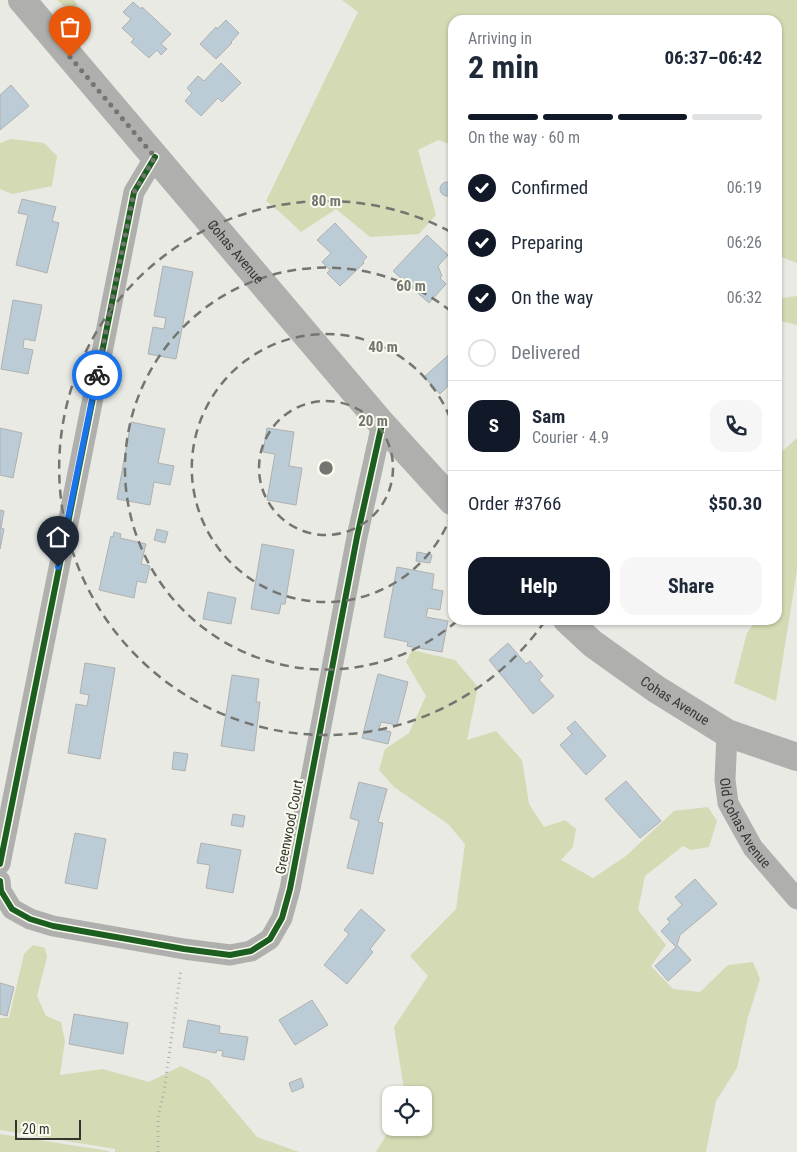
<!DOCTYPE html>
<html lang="en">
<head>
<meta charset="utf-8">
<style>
	body { margin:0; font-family:"Roboto Condensed",sans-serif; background:#f6f6f7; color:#1f2937; height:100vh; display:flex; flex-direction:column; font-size:19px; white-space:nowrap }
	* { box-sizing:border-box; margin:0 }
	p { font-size:16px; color:#747a83 }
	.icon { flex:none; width:28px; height:28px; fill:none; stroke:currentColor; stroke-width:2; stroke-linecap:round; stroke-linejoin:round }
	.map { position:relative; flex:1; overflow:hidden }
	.details { position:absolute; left:448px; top:15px; width:334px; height:610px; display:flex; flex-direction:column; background:#fff; border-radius:15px; box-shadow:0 1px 4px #0004 }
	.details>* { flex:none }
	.fabs { position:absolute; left:382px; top:1086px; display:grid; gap:10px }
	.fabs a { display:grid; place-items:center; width:50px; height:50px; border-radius:10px; background:#fff; box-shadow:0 1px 4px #0004; font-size:25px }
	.scale { position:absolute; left:15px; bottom:12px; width:66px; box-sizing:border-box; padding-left:5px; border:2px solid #353631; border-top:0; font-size:14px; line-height:18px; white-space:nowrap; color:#353631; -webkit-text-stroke:4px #f9fbee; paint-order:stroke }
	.pin { position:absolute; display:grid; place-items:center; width:42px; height:42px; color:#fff; margin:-51px -21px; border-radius:50% 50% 50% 0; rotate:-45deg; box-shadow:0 0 5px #0007 }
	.pin .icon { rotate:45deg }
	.courier { position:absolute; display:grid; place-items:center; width:50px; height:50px; margin:-25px; border:4px solid #1a73e8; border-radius:50%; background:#fff; color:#222; box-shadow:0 1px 6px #0007 }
	.head em { font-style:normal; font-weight:700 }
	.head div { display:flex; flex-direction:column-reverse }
	.head { display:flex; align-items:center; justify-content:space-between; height:85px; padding:0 20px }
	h1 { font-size:32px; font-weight:700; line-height:38px }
	.bar { display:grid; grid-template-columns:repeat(4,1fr); gap:8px 5px; align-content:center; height:60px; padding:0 20px }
	.bar i { height:6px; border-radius:4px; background:#e0e1e3 }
	.bar .selected { background:#111827 }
	.bar p { grid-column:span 4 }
	.line { display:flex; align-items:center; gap:12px; padding:0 20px; border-top:1px solid #e0e1e3 }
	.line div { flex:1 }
	.round { display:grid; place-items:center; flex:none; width:52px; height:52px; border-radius:15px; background:#f6f6f7 }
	ol { padding:0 20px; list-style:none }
	li { display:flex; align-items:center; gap:15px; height:55px }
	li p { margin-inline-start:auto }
	li .icon { padding:5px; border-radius:50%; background:#111827; color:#fff; stroke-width:4 }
	li:last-child { color:#747a83 }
	li i { width:28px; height:28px; border:2px solid #e0e1e3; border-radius:50% }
	.cta { display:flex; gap:10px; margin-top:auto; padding:10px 20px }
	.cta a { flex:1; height:58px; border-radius:15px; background:#111827; color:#fff; font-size:20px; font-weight:700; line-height:58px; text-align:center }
	.cta a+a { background:#f6f6f7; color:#1f2937 }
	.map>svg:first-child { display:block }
	.green { fill:#d4dab3 }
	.building { fill:#bbccd6; stroke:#afb1b0 }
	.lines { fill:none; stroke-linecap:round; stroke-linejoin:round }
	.path { stroke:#acada9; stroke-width:3; stroke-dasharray:1 4; stroke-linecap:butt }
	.minor { stroke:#afafad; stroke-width:21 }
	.tertiary { stroke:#afafad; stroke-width:28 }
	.cycleway-casing { stroke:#f9fbee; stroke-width:9 }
	.cycleway { stroke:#1b5e20; stroke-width:6 }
	.done { stroke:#747570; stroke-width:5; stroke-dasharray:0 9 }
	.route { stroke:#1a73e8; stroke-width:6 }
	.ring { fill:none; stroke:#747570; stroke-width:2.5; stroke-dasharray:9 6 }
	.labels { text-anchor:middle; stroke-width:4; stroke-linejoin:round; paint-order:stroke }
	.street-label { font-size:14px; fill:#353631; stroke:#f9fbee }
	.centre { fill:#747570; stroke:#f9fbee; stroke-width:2.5 }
	.ring-label { font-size:15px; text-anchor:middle; font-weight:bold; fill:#747570; stroke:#f9fbee; stroke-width:4; stroke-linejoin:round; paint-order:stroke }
</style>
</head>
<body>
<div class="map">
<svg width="797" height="1152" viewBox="0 0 797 1152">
	<rect width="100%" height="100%" fill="#e9eae4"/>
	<g class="green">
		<polygon points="57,0 74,0 77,4 76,17"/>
		<polygon points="342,0 797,0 797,263 781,257 776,258 776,20 452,20 452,145 438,140 418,150 436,215 419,234 370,237 336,209 301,232 281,213 266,201 358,12"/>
		<polygon points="11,139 44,143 57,156 52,186 12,194 0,189 0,143"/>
		<polygon points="797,296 797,325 776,320 776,299"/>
		<polygon points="797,438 797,570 776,701 734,683 747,633 756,620 776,620 776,457"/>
		<polygon points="412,650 455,660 478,687 467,740 496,731 522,760 529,804 544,827 565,820 576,829 573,847 561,860 593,878 626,856 674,811 708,807 717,821 709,847 691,850 683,846 645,876 638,910 666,945 651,966 673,989 700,992 728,965 753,962 760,979 748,1017 737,1068 716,1101 706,1152 376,1152 391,1127 424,1128 424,1095 405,1095 394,1027 428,976 410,956 456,909 465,844 448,824 394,787 379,770 385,749 409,733 426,696 406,662"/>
		<polygon points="33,945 45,948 47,957 37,996 46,1016 61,1022 65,1041 60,1075 103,1069 149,1082 181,1066 209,1080 257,1137 299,1152 115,1152 115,1149 0,1130 0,1018 9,1018 24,954"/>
		<polygon points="0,1134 109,1151 109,1152 0,1152"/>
	</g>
	<g class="building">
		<polygon points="133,2 141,9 142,7 171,34 161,44 167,49 161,55 157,50 149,58 131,42 134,39 122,28 131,19 123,12"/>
		<polygon points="226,20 239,33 231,42 232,43 216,59 200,44 216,27 217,29"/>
		<polygon points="221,63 241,83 222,102 218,98 201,116 185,101 192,93 187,88 198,76 204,81"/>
		<polygon points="11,85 29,106 0,130 0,95"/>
		<circle cx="447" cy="189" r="7"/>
		<polygon points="22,199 56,207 52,221 59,223 47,273 16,265 28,215 18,213"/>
		<polygon points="335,223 367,257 363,261 364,263 340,286 327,273 330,270 322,262 331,253 317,240"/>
		<polygon points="427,235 448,255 438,266 442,276 440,278 446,284 429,303 393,271"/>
		<polygon points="163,266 193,272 176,359 148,354 153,327 164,329 166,318 154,316"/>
		<polygon points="13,300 42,305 35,341 24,339 23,348 33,350 28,374 1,369"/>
		<polygon points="452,352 452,382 440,394 424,377"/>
		<polygon points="131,422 165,429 158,463 174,466 170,485 154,482 150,505 117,499"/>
		<polygon points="0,428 22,433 13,478 0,475"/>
		<polygon points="267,428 294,432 289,466 302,468 296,505 267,500 275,454 263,452"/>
		<polygon points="0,510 4,511 1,528 4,529 0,549"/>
		<polygon points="157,529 168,532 165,543 154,540"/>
		<polygon points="114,532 121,534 120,538 146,544 141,564 150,566 146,583 137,581 134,598 99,590 111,536 113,537"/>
		<polygon points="262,544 294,550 285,604 281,604 279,614 251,609"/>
		<polygon points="417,552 432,555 430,563 416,561"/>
		<polygon points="397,567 434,574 432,589 443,591 440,610 428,608 426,617 448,621 442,652 407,646 408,642 384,637"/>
		<polygon points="208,592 236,598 231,624 203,619"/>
		<polygon points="508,643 526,664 530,661 543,676 539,680 554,696 533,714 489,660"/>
		<polygon points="85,663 115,668 100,759 68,753 76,704 87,706 89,695 80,693"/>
		<polygon points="378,674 408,682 397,725 381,722 379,729 391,732 388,744 362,738"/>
		<polygon points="232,675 259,679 256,702 260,702 254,751 221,746"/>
		<polygon points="575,721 606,756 586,775 560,745 572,734 567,728"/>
		<polygon points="174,752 188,754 185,771 172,769"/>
		<polygon points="626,781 661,821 640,838 605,799"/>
		<polygon points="359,782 387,789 378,822 383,823 373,874 347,868 359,821 350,818"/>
		<polygon points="233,814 245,816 243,827 231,825"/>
		<polygon points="75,833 106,839 97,889 65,883"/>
		<polygon points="201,843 241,850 233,893 206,888 210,865 197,863"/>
		<polygon points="695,879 717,904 680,935 677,945 691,960 668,981 655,966 676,947 661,931 670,922 667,919 682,905 675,897"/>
		<polygon points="361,909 385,930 370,949 373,952 347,984 324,965 349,934 344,930"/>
		<polygon points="0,983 14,987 7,1016 0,1014"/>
		<polygon points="312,1000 328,1025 295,1045 279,1020"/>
		<polygon points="74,1014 128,1023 123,1054 69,1044"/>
		<polygon points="188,1020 220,1026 219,1033 248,1037 244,1060 222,1056 223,1051 217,1050 216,1053 183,1047"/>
		<polygon points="301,1078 304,1087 292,1092 289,1083"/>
	</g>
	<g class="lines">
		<polyline class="path" points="158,1152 158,1118 164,1092 181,969"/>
		<g class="minor">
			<path id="s1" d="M727,733L725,780L728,803L753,848L797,899"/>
			<polyline points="0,864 134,192 155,157"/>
			<polyline points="0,881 1,891 12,909 30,919 53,926 184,949 230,955 251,951 270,939 282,918 290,889 357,537 382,424"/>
		</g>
		<g class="tertiary">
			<path id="s2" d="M22,0L382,424L452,501"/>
			<path id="s3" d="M567,620L593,644L656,689L727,733L797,757"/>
		</g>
		<g class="cycleway-casing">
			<g id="cycleway">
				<polyline points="0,864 134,192 155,157"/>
				<polyline points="0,881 1,891 12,909 30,919 53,926 184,949 230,955 251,951 270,939 282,918 290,889 357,537 382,424"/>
			</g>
		</g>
		<use href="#cycleway" class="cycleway"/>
	</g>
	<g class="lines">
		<polyline class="done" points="70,57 155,157 134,192 97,375"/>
		<polyline class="route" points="58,567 97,375"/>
	</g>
	<g class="ring">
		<circle cx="326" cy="468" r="67"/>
		<path d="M452 513A134 134 0 1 1 452 423"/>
		<path d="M457 621A201 201 0 1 1 452 312"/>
		<path d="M545 621A267 267 0 1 1 451 232"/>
	</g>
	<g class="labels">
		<g class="street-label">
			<text dy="5" stroke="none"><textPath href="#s2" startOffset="330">Cohas Avenue</textPath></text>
			<text dy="5" stroke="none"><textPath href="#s3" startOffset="135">Cohas Avenue</textPath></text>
			<text dy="5" stroke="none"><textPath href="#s1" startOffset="95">Old Cohas Avenue</textPath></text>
			<text transform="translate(289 827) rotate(-79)" y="5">Greenwood Court</text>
		</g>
	</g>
	<circle cx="326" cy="468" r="8" class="centre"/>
	<g class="ring-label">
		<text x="326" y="206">80 m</text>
		<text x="411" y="291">60 m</text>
		<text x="383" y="352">40 m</text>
		<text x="373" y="426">20 m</text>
	</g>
</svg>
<div class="fabs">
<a><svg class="icon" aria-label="locate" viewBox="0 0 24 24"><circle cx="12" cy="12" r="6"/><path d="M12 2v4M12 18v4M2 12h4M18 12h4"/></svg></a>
</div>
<div class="scale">20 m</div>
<div class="pin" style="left:70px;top:57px;background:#ea580c"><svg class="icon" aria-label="bag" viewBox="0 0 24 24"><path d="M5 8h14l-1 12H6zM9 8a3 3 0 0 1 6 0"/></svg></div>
<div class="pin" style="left:58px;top:567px;background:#1f2937"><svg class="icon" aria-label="home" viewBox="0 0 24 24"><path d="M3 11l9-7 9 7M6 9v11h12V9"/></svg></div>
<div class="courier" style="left:97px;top:375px"><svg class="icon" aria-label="bike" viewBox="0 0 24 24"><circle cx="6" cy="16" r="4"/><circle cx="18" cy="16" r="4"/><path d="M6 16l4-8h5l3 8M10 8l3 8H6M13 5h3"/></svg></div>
<section class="details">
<div class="head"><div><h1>2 min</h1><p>Arriving in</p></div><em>06:37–06:42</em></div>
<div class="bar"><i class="selected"></i><i class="selected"></i><i class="selected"></i><i></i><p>On the way · 60 m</p></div>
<ol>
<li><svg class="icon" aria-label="check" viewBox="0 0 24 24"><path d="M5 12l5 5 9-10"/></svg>Confirmed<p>06:19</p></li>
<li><svg class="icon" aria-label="check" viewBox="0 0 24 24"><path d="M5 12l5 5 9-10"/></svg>Preparing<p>06:26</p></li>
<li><svg class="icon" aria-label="check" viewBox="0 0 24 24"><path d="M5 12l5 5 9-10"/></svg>On the way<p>06:32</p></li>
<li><i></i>Delivered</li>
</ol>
<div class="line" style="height:90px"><b class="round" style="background:#111827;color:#fff">S</b><div><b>Sam</b><p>Courier · 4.9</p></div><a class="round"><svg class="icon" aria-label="phone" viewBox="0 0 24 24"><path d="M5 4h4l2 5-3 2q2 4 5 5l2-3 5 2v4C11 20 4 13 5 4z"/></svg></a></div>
<div class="line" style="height:65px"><div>Order #3766</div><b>$50.30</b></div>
<div class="cta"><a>Help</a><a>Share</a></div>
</section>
</div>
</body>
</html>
